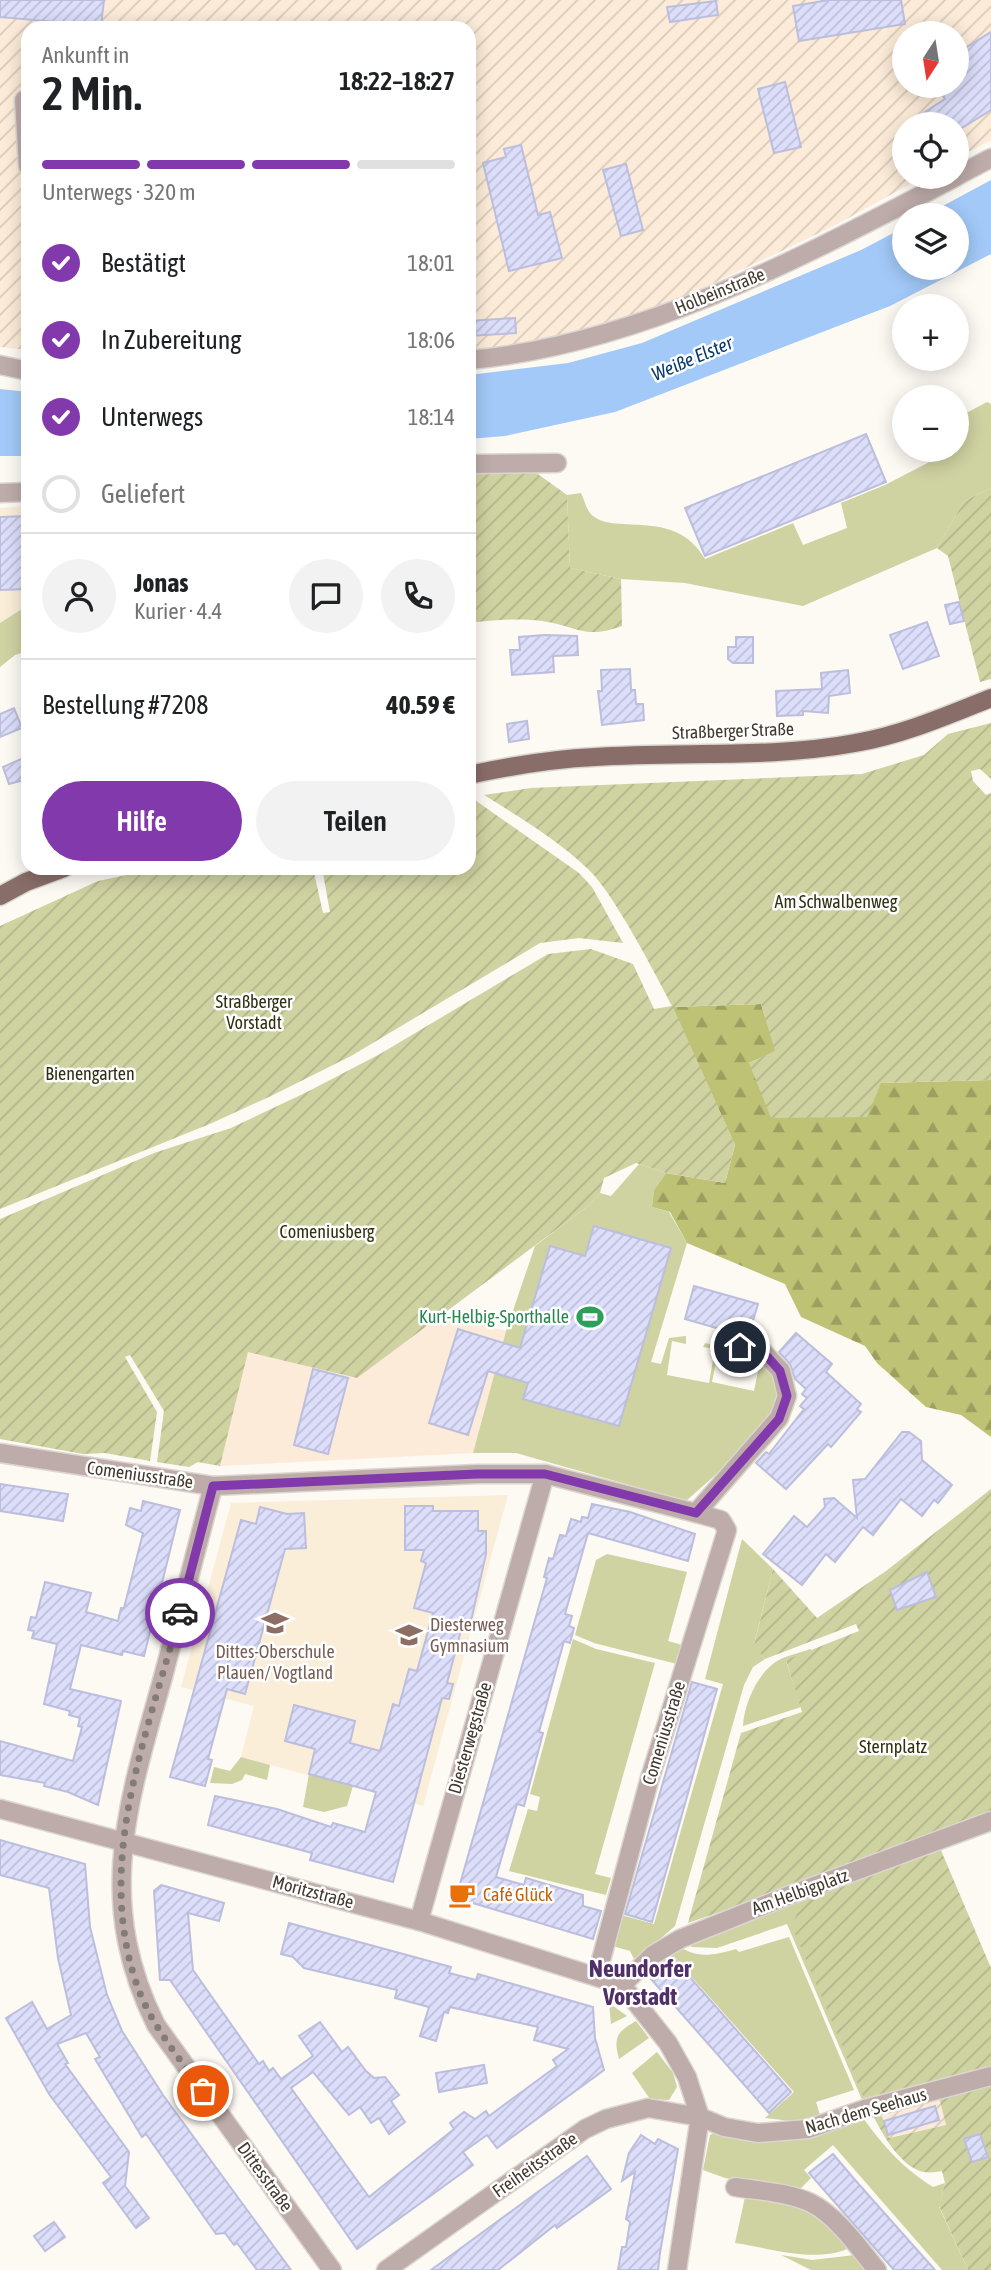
<!DOCTYPE html>
<html lang="de">
<head>
<meta charset="utf-8">
<style>
	body { margin:0; font-family:"Asap Condensed",sans-serif; background:#f2f2f2; color:#202124; height:100vh; display:flex; flex-direction:column; font-size:26px; white-space:nowrap }
	* { box-sizing:border-box; margin:0 }
	p { font-size:23px; color:#757577 }
	.icon { flex:none; width:38px; height:38px; fill:none; stroke:currentColor; stroke-width:2; stroke-linecap:round; stroke-linejoin:round }
	.map { position:relative; flex:1; overflow:hidden }
	.side { position:absolute; left:21px; top:21px; width:455px; height:854px; display:flex; flex-direction:column; background:#fff; border-radius:21px; box-shadow:0 4px 18px #0003 }
	.side>* { flex:none }
	.needle { width:46px; rotate:192deg }
	.tools { position:absolute; left:892px; top:21px; display:grid; gap:14px }
	.tools a { display:grid; place-items:center; width:77px; height:77px; border-radius:50%; background:#fff; box-shadow:0 4px 18px #0003; font-size:35px }
	.pin { position:absolute; display:grid; place-items:center; width:60px; height:60px; color:#fff; margin:-30px; border:4px solid #fff; border-radius:50%; box-shadow:0 2px 7px #0007 }
	.courier { position:absolute; display:grid; place-items:center; width:70px; height:70px; margin:-35px; border:5px solid #8139ac; border-radius:50%; background:#fff; color:#222; box-shadow:0 2px 9px #0007 }
	.headline em { font-style:normal; font-weight:600 }
	.headline div { display:flex; flex-direction:column-reverse }
	.headline { display:flex; align-items:center; justify-content:space-between; height:119px; padding:0 21px }
	h1 { font-size:46px; font-weight:600; line-height:52px }
	.bar { display:grid; grid-template-columns:repeat(4,1fr); gap:10px 7px; align-content:center; height:84px; padding:0 21px }
	.bar i { height:9px; border-radius:5px; background:#e0e0e0 }
	.bar .active { background:#8139ac }
	.bar p { grid-column:span 4 }
	.line { display:flex; align-items:center; gap:18px; padding:0 21px; border-top:2px solid #e0e0e0 }
	.line div { flex:1 }
	.round { display:grid; place-items:center; flex:none; width:74px; height:74px; border-radius:37px; background:#f2f2f2 }
	ol { padding:0 21px; list-style:none }
	li { display:flex; align-items:center; gap:21px; height:77px }
	li p { margin-inline-start:auto }
	li .icon { padding:7px; border-radius:50%; background:#8139ac; color:#fff; stroke-width:4 }
	li:last-child { color:#757577 }
	li i { width:38px; height:38px; border:4px solid #e0e0e0; border-radius:50% }
	.cta { display:flex; gap:14px; margin-top:auto; padding:14px 21px }
	.cta a { flex:1; height:80px; border-radius:42px; background:#8139ac; color:#fff; font-size:28px; font-weight:600; line-height:80px; text-align:center }
	.cta a+a { background:#f2f2f2; color:#202124 }
	.map>svg:first-child { display:block }
	.built { fill:#fcebd8 }
	.industrial { fill:url(#industrial-furrows); fill-rule:evenodd }
	.education { fill:#faeed9 }
	.green { fill:#cfd2a1 }
	.forest { fill:url(#forest-firs) }
	.garden { fill:url(#garden-furrows) }
	.water { fill:#a2c9f8 }
	.building { fill:url(#building-hatch); stroke:#bcbedd; stroke-width:2 }
	.lines { fill:none; stroke-linecap:round; stroke-linejoin:round }
	.minor-casing { stroke:#dbd6d0; stroke-width:21 }
	.major-casing { stroke:#dbd6d0; stroke-width:21 }
	.minor { stroke:#bdaca9; stroke-width:18 }
	.major { stroke:#896d68; stroke-width:18 }
	.done { stroke:#837c74; stroke-width:7; stroke-dasharray:0 12.6 }
	.route { stroke:#8139ac; stroke-width:9 }
	.labels { text-anchor:middle; stroke-width:5; stroke-linejoin:round; paint-order:stroke }
	.street-label { font-size:18px; fill:#42392f; stroke:#fff }
	.park-label { font-size:18px; fill:#30310f; stroke:#fff }
	.leisure-label { font-size:18px; fill:#27864d; stroke:#fff; text-anchor:end }
	.education-label { font-size:18px; fill:#785e54; stroke:#fff; text-anchor:start }
	.food-label { font-size:18px; fill:#c56008; stroke:#fff; text-anchor:start }
	.water-label { font-size:19px; font-style:italic; fill:#06396d; stroke:#fff }
	.district-label { font-size:24px; font-weight:bold; fill:#512f68; stroke:#fff }
</style>
</head>
<body>
<div class="map">
<svg width="991" height="2270" viewBox="0 0 991 2270">
	<defs>
		<pattern id="industrial-furrows" width="10" height="10" patternUnits="userSpaceOnUse" patternTransform="scale(1.75)"><rect width="10" height="10" fill="#fcebd8"/><path d="M-1 1l2-2M0 10L10 0M9 11l2-2" fill="none" stroke="#d9caba"/></pattern>
		<pattern id="forest-firs" width="22" height="20" patternUnits="userSpaceOnUse" patternTransform="scale(1.75)"><rect width="22" height="20" fill="#bec275"/><path d="M5 1l3.5 6h-7zM16 11l3.5 6h-7z" fill="#9c9f60"/></pattern>
		<pattern id="garden-furrows" width="10" height="10" patternUnits="userSpaceOnUse" patternTransform="scale(1.75)"><rect width="10" height="10" fill="#cfd2a1"/><path d="M-1 1l2-2M0 10L10 0M9 11l2-2" fill="none" stroke="#b3b58b"/></pattern>
		<pattern id="building-hatch" width="6" height="6" patternUnits="userSpaceOnUse" patternTransform="scale(1.75)"><rect width="6" height="6" fill="#dcdefb"/><path d="M-1 1l2-2M0 6l6-6M5 7l2-2" fill="none" stroke="#bebfd7"/></pattern>
	</defs>
	<rect width="100%" height="100%" fill="#fdf9f3"/>
	<polygon class="built" points="443,1314 506,1331 473,1453 220,1466 248,1351 356,1378"/>
	<g class="industrial">
		<path d="M0,0H991V140L957,158V124H905V177H923L832,227L672,303L565,340L469,352V28H28V350L0,347ZM905,33H957V86H905Z"/>
		<polygon points="939,2097 946,2125 888,2138 882,2116"/>
	</g>
	<g class="education">
		<polygon points="28,506 28,605 0,623 0,508"/>
		<polygon points="508,1495 423,1806 241,1757 254,1706 181,1687 231,1503"/>
	</g>
	<g class="green">
		<path d="M987,402L991,404V488L964,501L937,548L803,606L685,583L621,579L570,568L567,495L581,493C584,499 586,508 590,513C611,538 674,505 705,559L793,523L803,545L847,528L841,503L885,485L941,456V450H957V418Z"/>
		<polygon points="28,605 28,651 15,655 0,667 0,623"/>
		<polygon points="639,1164 666,1173 654,1190 652,1207 669,1212 687,1243 651,1362 661,1364 669,1338 686,1336 686,1344 672,1341 667,1375 709,1383 715,1349 703,1347 705,1343 732,1350 731,1353 718,1351 712,1382 754,1391 760,1361 748,1358 753,1356 767,1362 778,1381 781,1402 775,1414 749,1445 686,1501 516,1453 473,1453 506,1331 535,1246 588,1206 600,1193 611,1196"/>
		<polygon points="742,1539 773,1569 754,1644 765,1659 753,1667 744,1685 675,1926 635,1961 630,1951 609,1945 621,1915 654,1924 723,1684 705,1679"/>
		<polygon points="607,1554 687,1572 668,1641 682,1645 677,1664 594,1643 575,1635 596,1560"/>
		<polygon points="573,1639 596,1649 655,1663 595,1874 611,1878 606,1895 509,1871 528,1809 537,1811 540,1797 530,1794"/>
		<path d="M810,1649L812,1651L786,1661L801,1707L743,1726C744,1704 758,1671 779,1660C788,1655 800,1653 810,1649Z"/>
		<polygon points="241,1757 270,1765 267,1780 245,1774 242,1780 232,1784 210,1783 214,1767 230,1771"/>
		<polygon points="309,1774 353,1786 347,1806 324,1812 303,1807"/>
		<polygon points="805,1894 864,2098 935,2081 863,2102 787,1924 717,1948 692,1947 685,1940"/>
		<path d="M789,1937L854,2090L816,2102L820,2115L800,2122L765,2118L794,2092L674,1957L654,1973L643,1970L680,1947C699,1959 715,1955 736,1949L739,1952Z"/>
		<polygon points="609,2003 627,2016 611,2024"/>
		<path d="M636,2021L649,2038L619,2059C613,2037 617,2032 636,2021Z"/>
		<polygon points="657,2052 673,2073 677,2087 669,2100 650,2099 632,2073"/>
		<path d="M863,2118C884,2147 903,2168 933,2187L945,2183L939,2207L968,2270H942L833,2145L804,2170L811,2178L798,2191L725,2178L703,2170L710,2135L715,2132C782,2146 800,2138 863,2118Z"/>
		<path d="M745,2197L802,2205L818,2213L848,2246L847,2249C814,2263 769,2248 735,2243Z"/>
		<polygon points="781,2255 812,2260 855,2255 870,2270 811,2270"/>
	</g>
	<polygon class="forest" points="761,1004 776,1051 749,1063 881,1083 991,1080 991,1437 961,1415 926,1407 877,1363 865,1346 801,1317 785,1284 687,1243 670,1212 652,1207 654,1190 666,1173 725,1183 735,1145 672,1007"/>
	<g class="garden">
		<path d="M528,467L567,495L570,568L621,579L622,626C584,640 578,626 542,621C517,618 493,620 469,623V471Z"/>
		<polygon points="991,488 991,679 980,682 948,556 937,548 964,501"/>
		<path d="M991,723V779L980,769L971,771L973,781L986,795L991,793V1080L881,1083L867,1117L771,1118L749,1063L775,1051L761,1004L673,1007L735,1145L725,1183L666,1173L636,1163L604,1178L600,1193L588,1206L357,1378L248,1352L220,1466L198,1462L189,1467L157,1462L164,1411L130,1355L125,1357L157,1412L150,1461L105,1453L83,1454L0,1439V1219L154,1153L231,1128L307,1092L380,1054L548,954L591,949L633,964L654,1009L672,1006C655,973 614,894 589,870C558,840 521,818 484,795L531,788L862,774L924,755L948,734Z"/>
		<polygon points="472,798 579,873 592,887 623,943 579,938 540,943 351,1056 271,1096 212,1123 0,1209 0,926 98,881 160,868 313,868 323,913 330,912 322,868 469,868 469,799"/>
		<polygon points="991,1489 991,1817 688,1923 741,1733 802,1712 786,1660 859,1631 856,1624 765,1659 754,1645 773,1569 817,1618 886,1571"/>
		<polygon points="940,1848 991,1968 991,2068 864,2098 792,1926 805,1894"/>
		<path d="M991,2082V2270H968L939,2206L945,2183L942,2171C937,2172 929,2173 924,2172C902,2168 883,2136 874,2117L882,2116L889,2138L946,2125L939,2097Z"/>
	</g>
	<g class="water">
		<polygon points="991,180 991,254 890,306 615,412 505,436 469,439 469,375 568,363 642,343 861,250 905,227 905,268 957,268 957,215 926,215"/>
		<polygon points="0,389 28,392 28,456 0,456"/>
	</g>
	<g class="building">
		<polygon points="0,0 104,0 101,26 0,17"/>
		<polygon points="829,0 901,0 905,24 799,41 793,6"/>
		<polygon points="716,1 718,15 670,22 667,7"/>
		<polygon points="991,32 991,110 957,131 957,124 906,124 945,99 937,86 957,86 957,53"/>
		<polygon points="785,82 801,147 774,153 758,89"/>
		<polygon points="521,145 538,215 550,212 562,258 509,271 483,163 506,157 504,149"/>
		<polygon points="626,164 643,230 621,236 603,170"/>
		<polygon points="515,318 516,333 469,336 469,321"/>
		<polygon points="866,434 886,482 705,556 685,508"/>
		<polygon points="28,516 28,589 0,590 0,517"/>
		<polygon points="959,602 964,621 950,624 945,605"/>
		<polygon points="927,622 939,656 903,669 890,635"/>
		<polygon points="545,635 577,636 578,655 553,656 554,672 512,675 510,650 520,650 519,637"/>
		<polygon points="736,637 753,637 753,663 733,663 728,659 728,647 736,647"/>
		<polygon points="630,669 631,690 635,690 636,704 643,704 644,720 602,725 598,691 602,691 601,670"/>
		<polygon points="848,670 850,693 829,696 828,713 803,711 803,715 777,716 776,691 822,689 821,673"/>
		<polygon points="14,708 22,728 0,737 0,714"/>
		<polygon points="527,721 529,739 509,742 507,724"/>
		<polygon points="28,756 28,779 9,784 3,767"/>
		<polygon points="594,1226 671,1248 619,1426 523,1399 528,1383 488,1371 468,1435 429,1423 458,1329 520,1348 550,1246 585,1256"/>
		<polygon points="694,1286 758,1304 748,1337 685,1319"/>
		<polygon points="796,1333 832,1364 826,1372 861,1404 857,1409 861,1412 831,1447 828,1444 786,1489 756,1463 766,1452 769,1454 804,1409 800,1406 807,1398 802,1394 806,1389 795,1379 790,1364 779,1352"/>
		<polygon points="313,1369 348,1378 328,1454 294,1445"/>
		<polygon points="902,1432 909,1432 921,1441 922,1460 952,1485 938,1503 934,1500 922,1516 901,1499 873,1535 863,1527 835,1562 826,1554 802,1585 763,1554 794,1516 807,1527 825,1507 824,1499 834,1498 857,1518 853,1480 865,1479"/>
		<polygon points="0,1484 68,1494 63,1521 0,1511"/>
		<polygon points="143,1501 180,1510 144,1656 123,1651 122,1655 81,1645 70,1689 121,1701 98,1805 68,1792 44,1786 45,1783 0,1775 0,1741 73,1761 82,1727 78,1726 80,1718 69,1715 70,1711 44,1704 57,1644 32,1638 34,1631 28,1630 31,1617 36,1618 45,1582 91,1593 86,1612 118,1621 121,1608 124,1608 143,1533 126,1525 130,1508 141,1511"/>
		<polygon points="592,1504 630,1512 695,1534 688,1561 588,1533 565,1614 572,1616 569,1626 574,1628 570,1643 564,1641 539,1732 543,1733 524,1806 517,1804 496,1877 524,1885 526,1878 583,1895 583,1906 601,1911 593,1939 456,1898 547,1578 544,1577 549,1558 553,1559 560,1535 566,1536 571,1519 581,1522 582,1517 588,1518"/>
		<polygon points="405,1506 433,1506 433,1511 478,1511 478,1531 486,1531 486,1554 471,1621 464,1619 447,1683 453,1684 449,1699 442,1698 393,1882 310,1860 312,1853 208,1825 215,1796 277,1809 331,1827 333,1823 365,1832 376,1792 309,1774 315,1749 285,1741 294,1705 355,1721 350,1743 380,1751 393,1704 399,1706 409,1669 417,1671 433,1613 414,1608 426,1563 421,1561 424,1550 405,1550"/>
		<polygon points="260,1507 287,1514 304,1513 306,1548 285,1549 245,1694 227,1689 208,1759 212,1760 205,1786 170,1777 241,1520 256,1524"/>
		<polygon points="927,1572 936,1597 897,1610 890,1590"/>
		<polygon points="692,1682 717,1689 652,1922 625,1914"/>
		<polygon points="0,1840 85,1864 90,1927 107,1995 122,2031 163,2095 291,2270 257,2270 237,2243 234,2245 225,2233 216,2234 146,2134 142,2137 95,2059 100,2057 86,2033 57,2044 68,2063 65,2064 129,2152 125,2186 149,2218 136,2228 103,2183 111,2177 49,2094 6,2018 32,2002 47,2029 71,2015 58,1958 49,1888 0,1875"/>
		<polygon points="161,1885 224,1903 219,1921 188,1913 193,1970 259,2064 263,2061 269,2071 273,2068 281,2079 313,2056 299,2036 320,2022 342,2052 348,2047 366,2071 374,2078 385,2077 399,2095 391,2101 405,2122 389,2134 379,2118 371,2123 360,2107 349,2115 313,2072 291,2088 369,2197 454,2129 450,2123 464,2112 475,2119 486,2111 489,2116 557,2066 553,2060 568,2049 534,2040 538,2027 450,2007 448,2013 444,2012 436,2041 420,2036 429,2007 395,1998 397,1990 304,1968 293,1957 281,1954 289,1923 451,1967 449,1973 476,1980 478,1974 593,2007 595,2038 604,2070 497,2148 487,2135 463,2152 473,2165 357,2249 170,1980 160,1980 154,1891"/>
		<polygon points="674,1959 791,2092 769,2113 651,1979"/>
		<polygon points="484,2065 487,2083 439,2092 436,2073"/>
		<polygon points="935,2106 939,2120 888,2135 884,2121"/>
		<polygon points="980,2134 988,2157 972,2162 964,2139"/>
		<polygon points="641,2135 655,2144 658,2139 678,2149 660,2253 658,2270 618,2270 622,2247 626,2247 630,2222 626,2219 635,2172 622,2181 629,2153"/>
		<polygon points="833,2154 855,2180 935,2270 894,2270 809,2173"/>
		<polygon points="587,2156 611,2189 557,2228 555,2225 498,2270 431,2270"/>
		<polygon points="54,2222 65,2237 45,2251 34,2236"/>
	</g>
	<g class="lines">
		<g class="minor-casing">
			<g id="minor">
				<polyline points="24,100 28,166"/>
				<polyline points="957,176 991,158"/>
				<path d="M469,360C642,344 804,256 956,177"/>
				<polyline points="0,365 28,371"/>
				<polyline points="469,464 557,463"/>
				<polyline points="0,493 28,492"/>
				<polyline points="0,1453 213,1486 477,1474 545,1474 696,1513 779,1418 787,1396 781,1371 764,1353 726,1343"/>
				<path d="M213,1486C196,1550 180,1614 163,1677C128,1803 94,1900 156,2025L332,2270"/>
				<polyline points="0,1809 419,1921 622,1985"/>
				<polyline points="419,1921 545,1474"/>
				<polyline points="597,1975 649,1781 727,1530 721,1520 696,1513"/>
				<polyline points="622,1985 653,1955 680,1939 785,1897 991,1821"/>
				<polyline points="622,1985 668,2043 687,2077 700,2117 677,2270"/>
				<path d="M735,2187C759,2191 788,2192 811,2203C837,2216 859,2248 877,2270"/>
				<polyline points="386,2270 585,2129 606,2119 648,2108 700,2117 724,2127 758,2133 808,2129 865,2109 991,2076"/>
			</g>
		</g>
		<g class="major-casing">
			<g id="major">
				<path d="M469,775C510,766 553,759 595,757C681,751 770,759 855,743C902,735 946,716 991,698"/>
				<polyline points="0,896 26,882 64,868"/>
			</g>
		</g>
		<use href="#minor" class="minor"/>
		<use href="#major" class="major"/>
	</g>
	<g class="lines">
		<path class="done" d="M180,1613C148,1733 93,1863 138,1988C152,2026 180,2059 203,2091"/>
		<polyline class="route" points="180,1613 213,1486 477,1474 545,1474 696,1513 779,1419 787,1396 780,1371 764,1353 740,1347"/>
	</g>
	<defs>
		<g id="stadium-bare" transform="scale(2.1)"><path d="M0-5a6.5 5 0 1 0 0 10a6.5 5 0 1 0 0-10ZM-3.5-1.8h7v3.6h-7Z" fill="#2e9e5b" stroke="#fff" stroke-width="2.5" paint-order="stroke"/></g>
		<g id="school-bare" transform="scale(2.1)"><path d="M0-5L7-2L0 1L-7-2ZM-4 1L0 2.5L4 1V4Q0 6-4 4Z" fill="#8d6e63" stroke="#fff" stroke-width="2.5" paint-order="stroke"/></g>
		<g id="cafe-bare" transform="scale(2.1)"><path d="M-5.5-4.5H6V0H3Q3 3.5 0 3.5H-2.5Q-5.5 3.5-5.5 0ZM3-3.2v2h1.7v-2ZM-6 4.5H4V6H-6Z" fill="#e8710a" stroke="#fff" stroke-width="2.5" paint-order="stroke"/></g>
	</defs>
	<g fill-rule="evenodd">
		<use href="#stadium-bare" x="590" y="1317"/>
		<use href="#school-bare" x="275" y="1623"/>
		<use href="#school-bare" x="409" y="1635"/>
		<use href="#cafe-bare" x="462" y="1895"/>
	</g>
	<g class="labels">
		<g class="street-label">
			<text transform="translate(720 291) rotate(-22)" y="6">Holbeinstraße</text>
			<text transform="translate(733 731) rotate(-2)" y="6">Straßberger Straße</text>
			<text transform="translate(140 1475) rotate(8)" y="6">Comeniusstraße</text>
			<text transform="translate(664 1733) rotate(-73)" y="6">Comeniusstraße</text>
			<text transform="translate(470 1738) rotate(-74)" y="6">Diesterwegstraße</text>
			<text transform="translate(313 1892) rotate(15)" y="6">Moritzstraße</text>
			<text transform="translate(800 1892) rotate(-20)" y="6">Am Helbigplatz</text>
			<text transform="translate(866 2111) rotate(-16)" y="6">Nach dem Seehaus</text>
			<text transform="translate(535 2165) rotate(-35)" y="6">Freiheitsstraße</text>
			<text transform="translate(265 2177) rotate(54)" y="6">Dittesstraße</text>
		</g>
		<g class="park-label">
			<text x="836" y="908">Am Schwalbenweg</text>
			<text x="254" y="1008">Straßberger<tspan x="254" dy="21">Vorstadt</tspan></text>
			<text x="90" y="1080">Bienengarten</text>
			<text x="327" y="1238">Comeniusberg</text>
			<text x="893" y="1753">Sternplatz</text>
		</g>
		<g class="leisure-label">
			<text x="569" y="1323">Kurt-Helbig-Sporthalle</text>
		</g>
		<g class="education-label">
			<text x="430" y="1631">Diesterweg<tspan x="430" dy="21">Gymnasium</tspan></text>
			<text x="275" y="1658" text-anchor="middle">Dittes-Oberschule<tspan x="275" dy="21">Plauen/ Vogtland</tspan></text>
		</g>
		<g class="food-label">
			<text x="483" y="1901">Café Glück</text>
		</g>
		<g class="water-label">
			<text transform="translate(692 358) rotate(-23)" y="7">Weiße Elster</text>
		</g>
		<g class="district-label">
			<text x="640" y="1977">Neundorfer<tspan x="640" dy="28">Vorstadt</tspan></text>
		</g>
	</g>
</svg>
<div class="tools">
<a><svg class="needle" viewBox="-14 -14 28 28"><path d="M0-13l5 13h-10z" fill="#e53935"/><path d="M0 13l5-13h-10z" fill="#757577"/></svg></a>
<a><svg class="icon" aria-label="locate" viewBox="0 0 24 24"><circle cx="12" cy="12" r="6"/><path d="M12 2v4M12 18v4M2 12h4M18 12h4"/></svg></a>
<a><svg class="icon" aria-label="layers" viewBox="0 0 24 24"><path d="M12 4l9 5-9 5-9-5zM3 14l9 5 9-5"/></svg></a>
<a>+</a>
<a>−</a>
</div>
<div class="pin" style="left:203px;top:2091px;background:#ea580c"><svg class="icon" aria-label="bag" viewBox="0 0 24 24"><path d="M5 8h14l-1 12H6zM9 8a3 3 0 0 1 6 0"/></svg></div>
<div class="pin" style="left:740px;top:1347px;background:#1f2937"><svg class="icon" aria-label="home" viewBox="0 0 24 24"><path d="M3 11l9-7 9 7M6 9v11h12V9"/></svg></div>
<div class="courier" style="left:180px;top:1613px"><svg class="icon" aria-label="car" viewBox="0 0 24 24"><path d="M5 17H2v-5l4-1 3-4h7l3 4 3 1v5h-3M9 17h6M6 11h13"/><circle cx="7" cy="17" r="2"/><circle cx="17" cy="17" r="2"/></svg></div>
<section class="side">
<div class="headline"><div><h1>2 Min.</h1><p>Ankunft in</p></div><em>18:22–18:27</em></div>
<div class="bar"><i class="active"></i><i class="active"></i><i class="active"></i><i></i><p>Unterwegs · 320 m</p></div>
<ol>
<li><svg class="icon" aria-label="check" viewBox="0 0 24 24"><path d="M5 12l5 5 9-10"/></svg>Bestätigt<p>18:01</p></li>
<li><svg class="icon" aria-label="check" viewBox="0 0 24 24"><path d="M5 12l5 5 9-10"/></svg>In Zubereitung<p>18:06</p></li>
<li><svg class="icon" aria-label="check" viewBox="0 0 24 24"><path d="M5 12l5 5 9-10"/></svg>Unterwegs<p>18:14</p></li>
<li><i></i>Geliefert</li>
</ol>
<div class="line" style="height:126px"><a class="round"><svg class="icon" aria-label="person" viewBox="0 0 24 24"><circle cx="12" cy="8" r="4"/><path d="M4 21q1-7 8-7t8 7"/></svg></a><div><b>Jonas</b><p>Kurier · 4.4</p></div><a class="round"><svg class="icon" aria-label="chat" viewBox="0 0 24 24"><path d="M4 5h16v11H9l-5 4z"/></svg></a><a class="round"><svg class="icon" aria-label="phone" viewBox="0 0 24 24"><path d="M5 4h4l2 5-3 2q2 4 5 5l2-3 5 2v4C11 20 4 13 5 4z"/></svg></a></div>
<div class="line" style="height:91px"><div>Bestellung #7208</div><b>40.59 €</b></div>
<div class="cta"><a>Hilfe</a><a>Teilen</a></div>
</section>
</div>
</body>
</html>
